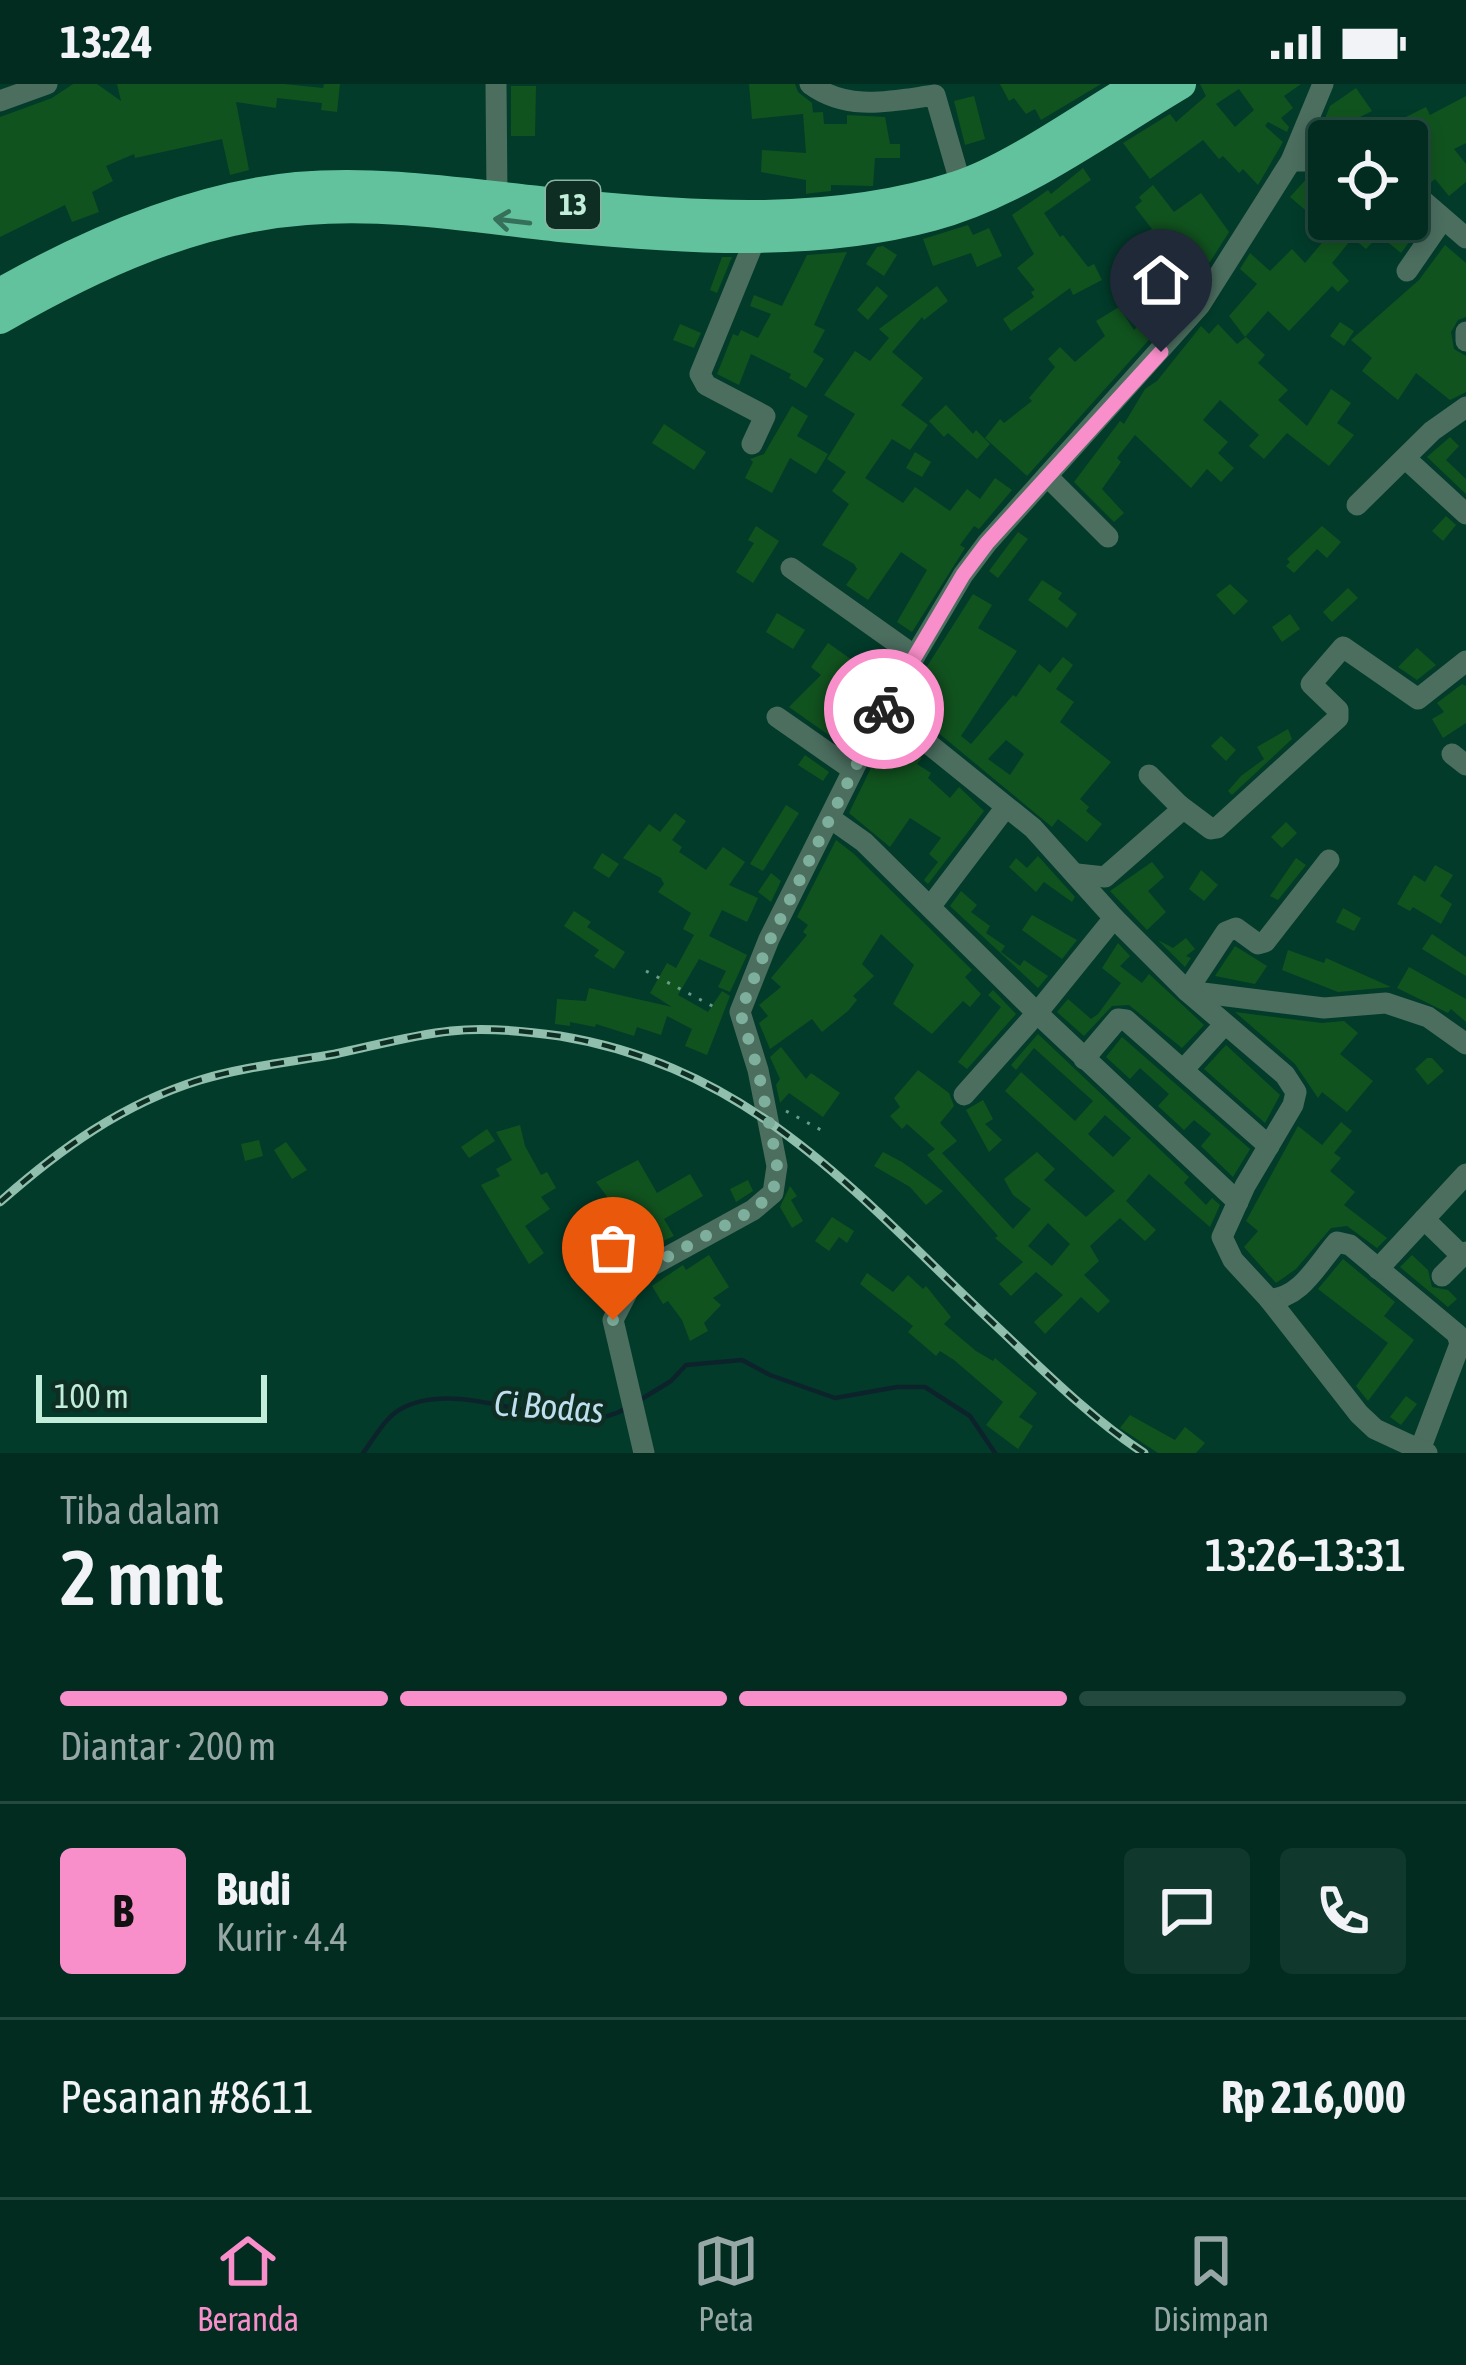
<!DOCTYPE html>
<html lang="id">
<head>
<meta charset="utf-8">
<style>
	body { margin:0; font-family:"Asap Condensed",sans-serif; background:#10382d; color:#f1f3f6; height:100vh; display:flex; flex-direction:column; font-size:45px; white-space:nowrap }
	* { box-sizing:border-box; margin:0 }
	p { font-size:39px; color:#96a7a5 }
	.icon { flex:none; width:66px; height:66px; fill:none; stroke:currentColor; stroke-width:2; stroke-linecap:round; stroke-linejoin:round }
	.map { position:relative; height:1369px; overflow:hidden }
	.side { display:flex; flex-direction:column; background:#022c20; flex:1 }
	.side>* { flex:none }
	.fabs { position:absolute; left:1308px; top:36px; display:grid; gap:24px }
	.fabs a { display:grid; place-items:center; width:120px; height:120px; border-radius:12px; background:#022c20; box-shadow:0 6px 18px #0003,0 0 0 3px #23483e; font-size:60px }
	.scale { position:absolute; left:36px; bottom:30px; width:231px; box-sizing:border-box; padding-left:12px; border:6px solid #c1edda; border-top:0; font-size:33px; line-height:42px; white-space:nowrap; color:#c1edda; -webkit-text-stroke:9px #0f2e23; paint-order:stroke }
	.pin { position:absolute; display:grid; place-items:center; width:102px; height:102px; color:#fff; margin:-123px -51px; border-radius:50% 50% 50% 0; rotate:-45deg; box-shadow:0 0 12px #0007 }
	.pin .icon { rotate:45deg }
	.courier { position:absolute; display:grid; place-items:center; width:120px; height:120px; margin:-60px; border:9px solid #f98fca; border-radius:50%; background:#fff; color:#222; box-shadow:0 3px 15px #0007 }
	.headline em { font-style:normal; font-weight:600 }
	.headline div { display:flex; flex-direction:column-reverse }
	.headline { display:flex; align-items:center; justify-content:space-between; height:204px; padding:0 60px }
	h1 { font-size:78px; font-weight:600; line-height:90px }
	.bar { display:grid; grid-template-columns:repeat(4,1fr); gap:18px 12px; align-content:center; height:144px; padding:0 60px }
	.bar i { height:15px; border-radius:9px; background:#23483e }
	.bar .current { background:#f98fca }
	.bar p { grid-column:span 4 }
	.line { display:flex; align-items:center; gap:30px; padding:0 60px; border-top:3px solid #23483e }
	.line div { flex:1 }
	.round { display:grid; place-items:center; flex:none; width:126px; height:126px; border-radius:12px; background:#10382d }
	.status { display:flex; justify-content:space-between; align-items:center; height:84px; padding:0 60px; background:#022c20; direction:ltr }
	.status svg { height:33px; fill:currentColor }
	.tab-bar { display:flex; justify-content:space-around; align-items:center; height:168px; border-top:3px solid #23483e; background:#022c20; font-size:33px; color:#96a7a5 }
	.tab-bar a { display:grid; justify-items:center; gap:6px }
	.tab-bar .current { color:#f98fca }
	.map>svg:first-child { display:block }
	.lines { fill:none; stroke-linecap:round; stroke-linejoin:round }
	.stream { stroke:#0d232c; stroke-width:4.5 }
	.building { fill:#11531f; fill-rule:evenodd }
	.path { stroke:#699b89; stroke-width:3; stroke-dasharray:3 9; stroke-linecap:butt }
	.minor { stroke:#4b6e5f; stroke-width:21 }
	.highway { stroke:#63c29e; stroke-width:30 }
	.rail-casing { stroke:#90bfad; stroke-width:9 }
	.rail { stroke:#0f2e23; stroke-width:4.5; stroke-dasharray:14; stroke-linecap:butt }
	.oneway { stroke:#35715a }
	.done { stroke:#7eaf9c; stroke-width:12; stroke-dasharray:0 21.6 }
	.route { stroke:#f98fca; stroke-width:15 }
	.labels { text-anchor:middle; stroke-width:9; stroke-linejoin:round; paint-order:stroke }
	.shield { fill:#0f2e23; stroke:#8cb4a3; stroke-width:3 }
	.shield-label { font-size:30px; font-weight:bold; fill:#c1edda }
	.water-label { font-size:36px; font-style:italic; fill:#bfdfee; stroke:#0f2e23 }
</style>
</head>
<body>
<div class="status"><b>13:24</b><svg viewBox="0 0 49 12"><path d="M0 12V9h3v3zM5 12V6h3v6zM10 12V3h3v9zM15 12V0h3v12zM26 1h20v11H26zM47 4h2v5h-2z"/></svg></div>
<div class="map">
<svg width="1466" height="1369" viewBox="0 0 1466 1369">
	<rect width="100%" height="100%" fill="#023b2a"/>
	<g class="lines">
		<g class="stream">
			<polyline points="640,1316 671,1297 686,1281 742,1276 770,1291 835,1314 897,1303 925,1303 970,1332 995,1369"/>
			<path d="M363,1369C373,1356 385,1334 399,1326C462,1288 568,1359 625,1325"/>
		</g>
	</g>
	<g class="building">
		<polygon points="73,0 97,0 121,17 117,0 284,0 323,4 324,0 340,0 337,28 321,26 322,19 277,14 276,24 236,18 249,86 230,91 222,55 135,74 134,70 106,82 113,97 92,108 99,128 72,138 65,121 0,153 0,33 52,14"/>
		<polygon points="749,0 795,0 798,8 812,19 813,29 752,35"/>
		<polygon points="1000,0 1101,0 1041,36 1035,25 1026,30 1014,14 1009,17"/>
		<path d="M1200,0H1301L1284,12L1293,24L1281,34L1289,43L1287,48L1268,38L1265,42L1283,58L1258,101L1243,85L1239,89L1223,72L1219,75L1203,56L1150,95L1123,59L1170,30L1176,38L1206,12ZM1239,5L1254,26L1235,43L1216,20Z"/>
		<polygon points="511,2 536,2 535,52 511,52"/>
		<polygon points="1356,4 1372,27 1354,36 1364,54 1426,23 1430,31 1466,12 1466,59 1454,65 1466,80 1466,98 1449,112 1435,95 1428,101 1407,88 1407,79 1416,72 1408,57 1352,57 1338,37 1315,59 1330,22"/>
		<polygon points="974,12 985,55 965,61 954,17"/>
		<polygon points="823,28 824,40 847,40 847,31 885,33 890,60 900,60 900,74 875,74 873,102 831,101 831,107 812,109 806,110 806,96 761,88 762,66 806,69 803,29"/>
		<polygon points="1083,84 1091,96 1044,129 1060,153 1063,151 1088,183 1094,180 1102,196 1073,211 1070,204 1011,247 1003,235 1034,213 1031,208 1035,206 1017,184 1034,170 1012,131 1048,106 1051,110"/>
		<polygon points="1309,92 1323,92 1329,97 1329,135 1345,135 1359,146 1332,179 1349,197 1338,208 1332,202 1289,247 1268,227 1245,253 1229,232 1257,200 1240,185 1250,169 1270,187 1292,165 1305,179 1331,148 1290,113"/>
		<polygon points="1153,101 1174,128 1201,109 1229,148 1210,178 1197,187 1173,152 1158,163 1148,147 1152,145 1135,123 1142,117 1139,113"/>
		<polygon points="1373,135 1407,135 1398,143 1412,154 1401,169 1379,151 1366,165 1354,155"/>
		<polygon points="968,141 973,151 989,144 1002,172 977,183 971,169 933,182 923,155"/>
		<polygon points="1445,161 1466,179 1466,233 1458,236 1451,248 1454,265 1466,272 1466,308 1450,316 1416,289 1398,316 1362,287 1372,274 1351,256 1419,196"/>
		<polygon points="883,162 897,171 884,192 866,180 877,163"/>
		<polygon points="847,168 814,241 825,246 813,268 824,275 806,304 789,294 791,290 751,270 739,301 717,290 733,250 738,252 741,246 758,254 771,230 750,222 754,211 782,222 807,171"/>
		<polygon points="1157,172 1189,211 1027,392 985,354 1000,335 1004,339 1032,317 1029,314 1055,283 1048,275 1060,263 1075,278 1105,252 1096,237 1119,223 1134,246 1165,214 1141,187"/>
		<polygon points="722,173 732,173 717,209 710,206"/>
		<polygon points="877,202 888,212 868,236 857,226"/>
		<polygon points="937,202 948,217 924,236 922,233 892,268 923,294 901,321 928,341 910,366 892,355 865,394 903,419 915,403 950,427 967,405 980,415 995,394 1012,406 979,445 974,442 960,461 965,464 912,548 897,538 927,486 901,468 868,516 846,501 857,485 854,480 822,461 849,420 832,407 846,388 827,375 855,330 824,311 855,267 870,277 889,254 879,245"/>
		<polygon points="1340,238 1354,247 1344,262 1330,252"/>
		<polygon points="680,240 701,249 694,264 673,256"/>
		<polygon points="1218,240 1237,260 1246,253 1265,271 1258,279 1288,306 1278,316 1307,342 1331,305 1351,319 1337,339 1354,351 1329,382 1287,349 1264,375 1249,362 1259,351 1220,316 1203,336 1228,358 1218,369 1234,384 1221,398 1207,385 1191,404 1135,351 1117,374 1121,378 1102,405 1124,429 1114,438 1074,398 1120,337 1124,340 1145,305 1157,297 1201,242 1209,250"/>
		<polygon points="946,321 973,350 976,346 990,360 977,375 948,349 944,353 929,337"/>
		<polygon points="792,322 808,332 797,352 828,370 816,390 790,374 772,409 745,394 753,378 750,375 764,370"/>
		<polygon points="664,340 706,368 694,386 652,359"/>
		<polygon points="1450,353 1459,362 1446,376 1466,395 1466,410 1427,373"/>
		<polygon points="915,368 931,378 922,393 906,384"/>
		<polygon points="1446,432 1456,441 1443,457 1432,447"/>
		<polygon points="756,442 779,457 753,499 736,488 754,459 748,456"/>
		<polygon points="1322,442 1341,458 1327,474 1317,465 1294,489 1286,482 1290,478 1287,475"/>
		<polygon points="1018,448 1028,455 998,494 989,487"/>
		<polygon points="1042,496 1062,509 1058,515 1077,530 1067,544 1028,516"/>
		<polygon points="1230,500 1248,517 1234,531 1216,511"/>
		<polygon points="1348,504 1358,514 1332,538 1323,528"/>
		<path d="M973,510L992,521L978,544L1017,567L961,652L971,660L1013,611L1016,613L1039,580L1050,589L1063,573L1073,581L1056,605L1074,618L1060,638L1111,678L1080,715L1089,723L1086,727L1102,740L1087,758L1058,735L1052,743L930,642L934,637L905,617ZM1006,656L1024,670L1010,691L988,675Z"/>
		<polygon points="777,529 805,546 793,565 766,548"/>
		<polygon points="1290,530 1300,545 1282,558 1272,543"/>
		<polygon points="828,559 879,595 854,626 863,633 847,664 789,623 821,591 811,583"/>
		<polygon points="1417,564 1436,581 1417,596 1398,583"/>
		<polygon points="1462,600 1466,602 1466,639 1443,654 1432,635 1444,628 1437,619"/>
		<polygon points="1288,645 1292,655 1232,711 1228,707 1241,692 1264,675 1257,663"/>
		<polygon points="889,647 922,674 917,680 931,689 928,694 950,714 959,703 984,727 928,800 924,796 938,778 929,770 941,754 910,734 890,763 849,729"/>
		<polygon points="1221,652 1236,666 1226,677 1211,662"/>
		<polygon points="805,671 829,688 823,697 798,681"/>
		<polygon points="786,721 799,729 763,787 750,780"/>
		<polygon points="675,729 686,737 672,756 682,763 679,768 706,786 723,763 745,778 729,801 758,814 747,838 722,826 709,852 747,871 730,908 718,903 726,887 699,875 678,911 708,928 722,907 730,912 707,971 685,962 692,945 667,932 661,951 637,943 634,952 596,940 595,943 570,938 570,942 555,940 557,915 586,917 589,904 672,923 650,909 667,879 676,884 694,851 683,845 691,829 658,808 664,800 661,794 623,774 649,740 660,748"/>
		<polygon points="1286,738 1297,749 1282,764 1271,753"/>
		<polygon points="836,756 854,770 972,886 965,893 981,910 970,923 963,917 932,950 893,920 914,881 881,850 862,880 874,892 853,912 857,916 848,927 822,948 812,935 770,965 759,939 768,932 759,921 781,903 771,894 807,851 803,848 808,841 797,833"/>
		<polygon points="602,769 619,780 609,794 593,784"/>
		<polygon points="1038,772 1075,813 1072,818 1044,798 1036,808 1009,783 1016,774 1027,784"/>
		<polygon points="1296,774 1306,781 1278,816 1270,812"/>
		<polygon points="1152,778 1164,793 1148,807 1166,828 1147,846 1110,807"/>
		<polygon points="1435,781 1453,791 1440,812 1452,820 1441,840 1413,823 1410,827 1397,820 1414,791 1425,798"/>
		<polygon points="1201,786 1218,801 1204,817 1189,805"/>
		<polygon points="771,789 781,797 771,818 758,808"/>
		<polygon points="961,807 977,821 971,828 990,842 986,849 1005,862 1001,868 1020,882 1024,876 1048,892 1038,904 950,822"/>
		<polygon points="1343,824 1361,834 1354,847 1336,838"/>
		<polygon points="574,827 591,838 587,843 625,868 614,885 594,872 599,866 564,842"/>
		<polygon points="1032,831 1077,856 1062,875 1022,846"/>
		<polygon points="1432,850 1466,873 1466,892 1422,865"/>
		<polygon points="1186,854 1195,865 1186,872 1191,874 1185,883 1158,856 1173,864"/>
		<polygon points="1118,859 1130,872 1120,882 1142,899 1149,890 1204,941 1182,964 1129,921 1112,922 1084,952 1057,928 1068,915 1091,935 1098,930 1121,899 1102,884"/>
		<polygon points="1235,862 1267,882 1255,900 1215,892"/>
		<polygon points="1288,866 1324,879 1326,874 1391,903 1338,908 1282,886"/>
		<polygon points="1409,883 1466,915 1466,938 1451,925 1448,929 1397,904"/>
		<polygon points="993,906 1016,930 967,985 958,978 1001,923 988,911"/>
		<polygon points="1235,928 1322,939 1344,937 1358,949 1340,970 1373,997 1347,1028 1322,1008 1318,1014 1295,980"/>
		<path d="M1038,950L1189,1093L1184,1099L1206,1121L1212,1114L1220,1121L1210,1143L1149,1090L1126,1117L1156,1146L1145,1157L1120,1134L1090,1162L1099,1177L1084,1191L1110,1217L1098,1229L1081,1213L1045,1250L1034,1238L1063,1211L1036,1188L1011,1212L999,1200L1023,1178L995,1154L998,1152L927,1071L935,1065L907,1040L902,1045L890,1032L900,1023L894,1014L918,986L949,1009L954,1022L940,1039L957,1057L942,1069L1013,1145L1031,1125L1013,1111L1004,1095L1037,1068L1055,1085L1044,1096L1086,1133L1115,1107L1005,1007L1021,988L1075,1037L1093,1017L1034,964L1016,986L1011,981ZM1105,1031L1131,1054L1113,1073L1088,1050ZM1048,1139L1070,1160L1052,1182L1028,1162Z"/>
		<polygon points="1122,953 1250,1065 1233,1093 1201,1062 1211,1050 1194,1036 1184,1046 1158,1022 1169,1010 1140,984 1130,995 1106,973"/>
		<polygon points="1226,961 1280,1011 1265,1039 1204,985"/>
		<polygon points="781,963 806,995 811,989 840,1009 823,1033 789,1009 780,1019 776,1001 780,995 770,973"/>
		<polygon points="1427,974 1432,974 1444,987 1428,1001 1415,985"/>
		<polygon points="983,1016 993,1035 985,1040 1002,1056 989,1068 966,1026"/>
		<polygon points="1341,1038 1352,1047 1334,1069 1341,1074 1330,1087 1355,1108 1344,1121 1387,1154 1377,1164 1347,1142 1331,1144 1296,1185 1276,1199 1244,1163 1258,1147 1246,1137 1298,1042 1322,1061"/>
		<polygon points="520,1041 525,1062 541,1091 547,1088 556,1104 541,1113 550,1125 525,1142 544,1169 529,1180 481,1101 500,1092 496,1085 512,1076 496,1048"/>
		<polygon points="487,1045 495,1057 469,1074 461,1063"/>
		<polygon points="259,1056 263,1072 245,1077 241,1060"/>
		<polygon points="286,1058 307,1086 292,1095 274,1066"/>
		<polygon points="883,1068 902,1078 943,1107 926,1121 910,1103 874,1082"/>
		<polygon points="638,1076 657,1109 690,1090 703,1112 664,1135 674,1152 641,1167 603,1192 594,1179 635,1152 619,1120 615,1123 596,1098"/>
		<polygon points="748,1096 753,1107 736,1118 730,1105"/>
		<polygon points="790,1102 797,1112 791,1116 803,1137 792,1144 780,1123"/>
		<polygon points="832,1133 854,1147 847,1159 839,1153 829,1167 815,1157"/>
		<polygon points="709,1171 729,1203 713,1214 721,1221 704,1239 708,1247 690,1257 682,1236 668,1217 663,1220 652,1202 683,1181 686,1186"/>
		<polygon points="1412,1171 1428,1186 1432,1203 1448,1206 1457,1215 1448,1223 1400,1183"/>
		<polygon points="1343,1175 1395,1218 1384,1232 1414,1256 1368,1317 1356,1302 1388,1259 1318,1205"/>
		<polygon points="867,1189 893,1208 908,1191 923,1205 926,1202 951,1233 944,1240 976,1267 993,1277 995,1274 1037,1309 1019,1333 1033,1342 1018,1365 986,1341 1003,1318 954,1276 940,1267 936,1272 908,1248 913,1242 860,1200"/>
		<polygon points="1406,1312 1417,1320 1401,1341 1390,1333"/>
		<polygon points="1130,1331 1175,1356 1185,1343 1205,1359 1196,1369 1158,1369 1120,1344"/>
	</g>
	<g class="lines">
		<g class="path">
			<polyline points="646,887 720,926"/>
			<polyline points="786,1027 821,1046"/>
		</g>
		<g class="minor">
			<polyline points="496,0 497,111"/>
			<path d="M810,0C848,28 891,17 935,11L961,101"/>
			<polyline points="1323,0 1291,77 1200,221 987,459 963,491 884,624 1033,744 1114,834 1187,907 1324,924 1386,919 1428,933 1466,960"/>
			<polyline points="0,17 47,0"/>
			<polyline points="1291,77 1329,77"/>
			<polyline points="1407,103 1466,154"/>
			<polyline points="1407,187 1443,135"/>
			<polyline points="1466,248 1466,257"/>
			<polyline points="752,360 765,332 706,301 700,290 756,153"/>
			<polyline points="1405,374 1466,430"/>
			<polyline points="1047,392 1108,453"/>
			<polyline points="1357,421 1432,347 1466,323"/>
			<polyline points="791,484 915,572"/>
			<polyline points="777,633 853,686"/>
			<polyline points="1452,670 1466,681"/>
			<polyline points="1179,721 1211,745 1217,744 1338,634 1338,626 1311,600 1343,563 1418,615 1466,577"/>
			<polyline points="830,734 864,758 1037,929 964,1011"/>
			<path d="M1329,776L1265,858L1258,860L1236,844L1226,848L1187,907L1285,991L1296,1008L1293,1021L1245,1102L1222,1153L1233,1176L1269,1215C1300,1215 1317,1181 1337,1158L1350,1161L1457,1250L1460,1260L1420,1366"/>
			<polyline points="1077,790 1105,793 1177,730 1179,721 1149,691"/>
			<polyline points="930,823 1006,723"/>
			<polyline points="1114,834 1037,929 1238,1118"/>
			<polyline points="1084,975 1118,935 1126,936 1269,1062"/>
			<polyline points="1183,986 1224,941"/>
			<polyline points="1424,1135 1462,1172"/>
			<polyline points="1378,1185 1466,1090"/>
			<polyline points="1442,1192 1466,1168"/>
			<polyline points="1269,1215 1359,1330 1375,1345 1427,1369"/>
			<polyline points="644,1369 613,1236 630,1203 651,1182 753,1126 773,1109 777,1082 758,986 740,928 769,855 884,624"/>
		</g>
		<g class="highway">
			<path d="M0,209C90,158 193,113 297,103C388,95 479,112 569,120C697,133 833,142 957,102C1011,85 1087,30 1139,0"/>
			<path d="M0,235C94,181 195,134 306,126C390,119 476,134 560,143C681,155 814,164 932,132C1019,109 1103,46 1181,0"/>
		</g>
		<g class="rail-casing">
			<path id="rail" d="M0,1118C60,1065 122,1020 200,996C243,983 290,978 335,970C373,962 412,951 451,947C487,943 525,947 560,952C754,984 857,1111 992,1238C1041,1284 1089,1333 1144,1369"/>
		</g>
		<use href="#rail" class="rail"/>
	</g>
	<defs><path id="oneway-shaft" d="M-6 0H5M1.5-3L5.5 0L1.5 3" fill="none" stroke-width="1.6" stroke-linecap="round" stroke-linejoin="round" transform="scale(3)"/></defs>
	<use class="oneway" href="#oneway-shaft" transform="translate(512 137) rotate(-173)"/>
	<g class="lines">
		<polyline class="done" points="613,1236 630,1203 651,1182 753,1126 773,1109 777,1082 773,1058 758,986 740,928 770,856 884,625"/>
		<polyline class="route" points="884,625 963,491 987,459 1161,268"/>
	</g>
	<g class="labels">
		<rect class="shield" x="546" y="97" width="54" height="48" rx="9"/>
		<g class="shield-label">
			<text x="573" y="131">13</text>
		</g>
		<g class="water-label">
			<text transform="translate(549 1322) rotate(4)" y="13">Ci Bodas</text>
		</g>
	</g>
</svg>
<div class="fabs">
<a><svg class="icon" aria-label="locate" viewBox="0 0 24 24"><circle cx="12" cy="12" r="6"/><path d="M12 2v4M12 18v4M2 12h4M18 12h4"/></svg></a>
</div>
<div class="scale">100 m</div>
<div class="pin" style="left:613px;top:1236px;background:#ea580c"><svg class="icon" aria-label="bag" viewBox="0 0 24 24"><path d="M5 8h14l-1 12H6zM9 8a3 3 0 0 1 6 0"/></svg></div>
<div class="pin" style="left:1161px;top:268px;background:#1f2937"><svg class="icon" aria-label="home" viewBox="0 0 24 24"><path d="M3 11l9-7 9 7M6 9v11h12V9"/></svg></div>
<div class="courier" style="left:884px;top:625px"><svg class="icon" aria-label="bike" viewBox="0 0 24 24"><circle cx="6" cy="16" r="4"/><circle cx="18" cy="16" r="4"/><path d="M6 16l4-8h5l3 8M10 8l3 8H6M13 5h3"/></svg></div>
</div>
<section class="side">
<div class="headline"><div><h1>2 mnt</h1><p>Tiba dalam</p></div><em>13:26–13:31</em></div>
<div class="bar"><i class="current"></i><i class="current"></i><i class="current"></i><i></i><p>Diantar · 200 m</p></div>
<div class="line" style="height:216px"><b class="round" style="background:#f98fca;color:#111">B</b><div><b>Budi</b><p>Kurir · 4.4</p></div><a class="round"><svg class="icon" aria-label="chat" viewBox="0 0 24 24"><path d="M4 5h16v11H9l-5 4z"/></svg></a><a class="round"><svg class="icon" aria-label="phone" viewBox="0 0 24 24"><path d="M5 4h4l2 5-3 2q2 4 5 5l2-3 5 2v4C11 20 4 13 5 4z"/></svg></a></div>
<div class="line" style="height:156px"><div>Pesanan #8611</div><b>Rp 216,000</b></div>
</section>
<nav class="tab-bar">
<a class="current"><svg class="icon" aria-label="home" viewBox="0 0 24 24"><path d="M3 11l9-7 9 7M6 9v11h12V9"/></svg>Beranda</a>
<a><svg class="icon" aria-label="map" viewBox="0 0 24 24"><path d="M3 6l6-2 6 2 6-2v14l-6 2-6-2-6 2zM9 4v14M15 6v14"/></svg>Peta</a>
<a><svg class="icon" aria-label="saved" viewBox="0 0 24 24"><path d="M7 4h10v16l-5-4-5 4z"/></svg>Disimpan</a>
</nav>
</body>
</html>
